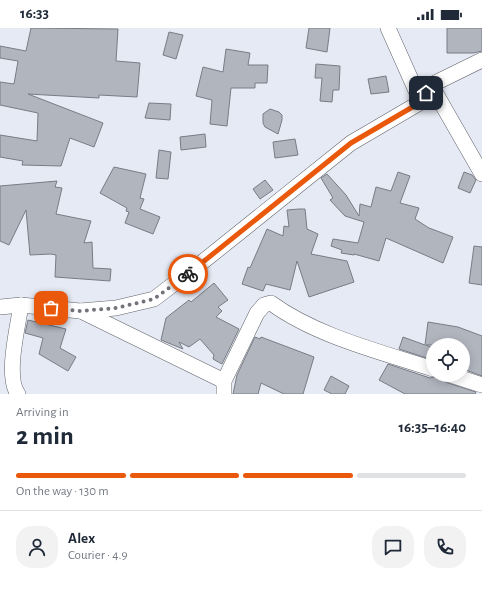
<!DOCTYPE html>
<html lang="en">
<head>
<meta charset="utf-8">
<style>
	body { margin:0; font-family:"Alegreya Sans",sans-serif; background:#f2f2f3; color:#1f2937; height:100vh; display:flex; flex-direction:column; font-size:15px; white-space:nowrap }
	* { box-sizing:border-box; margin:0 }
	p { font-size:13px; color:#747a83 }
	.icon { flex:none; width:22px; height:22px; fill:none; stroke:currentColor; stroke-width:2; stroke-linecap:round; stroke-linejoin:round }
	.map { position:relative; height:366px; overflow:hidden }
	.sheet { display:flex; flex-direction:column; background:#fff; flex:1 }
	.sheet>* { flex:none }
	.controls { position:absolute; left:426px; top:310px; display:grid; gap:8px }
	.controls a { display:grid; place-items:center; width:44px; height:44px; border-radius:50%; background:#fff; box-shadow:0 2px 10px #0003; font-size:20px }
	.pin { position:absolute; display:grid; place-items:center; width:34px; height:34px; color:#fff; margin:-17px; border-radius:8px; box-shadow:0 2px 6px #0006 }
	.courier { position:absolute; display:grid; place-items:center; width:40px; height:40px; margin:-20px; border:3px solid #ea580c; border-radius:50%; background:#fff; color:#222; box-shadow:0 1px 5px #0007 }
	.headline em { font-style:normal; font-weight:700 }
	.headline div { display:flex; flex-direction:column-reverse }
	.headline { display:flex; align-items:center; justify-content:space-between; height:68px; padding:0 16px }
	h1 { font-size:26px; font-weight:700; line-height:30px }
	.bar { display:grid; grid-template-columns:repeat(4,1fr); gap:6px 4px; align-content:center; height:48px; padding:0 16px }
	.bar i { height:5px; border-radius:3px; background:#e0e1e3 }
	.bar .current { background:#ea580c }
	.bar p { grid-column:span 4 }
	.line { display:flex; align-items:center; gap:10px; padding:0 16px; border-top:1px solid #e0e1e3 }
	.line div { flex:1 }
	.round { display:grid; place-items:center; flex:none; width:42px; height:42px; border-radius:16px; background:#f2f2f3 }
	.status { display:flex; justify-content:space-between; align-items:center; height:28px; padding:0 20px; background:#fff; direction:ltr }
	.status svg { height:11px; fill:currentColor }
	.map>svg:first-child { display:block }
	.building { fill:#b1b5be; stroke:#787c84 }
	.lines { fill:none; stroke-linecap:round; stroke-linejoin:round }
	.street-casing { stroke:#60636b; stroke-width:16 }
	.street { stroke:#fff; stroke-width:15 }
	.done { stroke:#72747a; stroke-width:4; stroke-dasharray:0 7.2 }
	.route { stroke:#ea580c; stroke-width:5 }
</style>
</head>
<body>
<div class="status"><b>16:33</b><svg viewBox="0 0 49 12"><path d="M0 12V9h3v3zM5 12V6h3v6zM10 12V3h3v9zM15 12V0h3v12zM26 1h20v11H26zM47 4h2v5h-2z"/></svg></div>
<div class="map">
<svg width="482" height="366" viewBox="0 0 482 366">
	<rect width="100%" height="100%" fill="#e6eaf4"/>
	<g class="building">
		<polygon points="31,0 118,1 116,33 140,35 137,69 99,67 99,70 28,66 103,95 94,119 70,110 61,138 22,137 23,133 0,129 0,107 37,113 38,85 0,77 0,54 14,56 18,33 0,30 0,18 26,23"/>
		<polygon points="309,0 330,0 327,24 306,20"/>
		<polygon points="447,0 482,0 482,23 473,25 447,25"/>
		<polygon points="169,4 183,7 176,31 163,27"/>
		<polygon points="226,21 250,25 248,37 268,37 267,55 255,55 255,60 231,60 227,98 210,96 212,72 196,68 203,39 223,44"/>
		<polygon points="316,36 340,38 339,62 333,62 332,74 320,73 322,50 315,50"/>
		<polygon points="386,48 389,64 371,66 368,51"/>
		<polygon points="149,75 171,76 170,92 145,90"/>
		<polygon points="270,81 279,84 282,87 282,92 278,106 265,99 263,95 263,86"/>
		<polygon points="205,106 206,119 181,122 180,109"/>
		<polygon points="295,111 298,127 275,130 273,114"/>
		<polygon points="159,122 171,124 168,151 156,150"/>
		<polygon points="114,139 146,146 140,170 144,171 140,181 160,189 153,206 125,195 129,184 126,183 127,180 100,165"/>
		<polygon points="398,144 410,148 400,175 419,180 415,191 429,200 453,209 443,235 386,210 379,233 354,226 354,227 341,225 342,222 331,218 333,211 358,215 364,194 345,188 330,172 333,170 321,150 327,146 346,167 359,188 360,176 371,179 376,159 391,163"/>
		<polygon points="464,144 472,147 476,152 470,165 458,160"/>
		<polygon points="265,152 273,162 260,171 253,161"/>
		<polygon points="57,153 55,159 62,160 56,186 91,193 84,215 92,214 93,240 111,241 110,253 55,249 56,227 51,226 30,227 26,182 9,217 0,213 0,158"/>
		<polygon points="299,181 305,181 307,201 318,206 311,226 347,233 354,254 309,269 297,233 290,262 266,256 263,263 242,256 248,239 250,240 267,201 283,208 284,198 289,199 287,182"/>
		<polygon points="474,218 482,219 482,257 469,255"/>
		<polygon points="214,255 228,272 218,279 222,283 216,289 239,301 222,336 213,331 214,327 200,311 189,319 179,314 183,321 161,312 166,290 189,272 191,274"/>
		<polygon points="28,292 66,301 60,320 76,329 68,343 39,326 43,310 25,305"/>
		<polygon points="428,294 458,299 482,308 482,348 463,341 463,317 426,317 433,320 433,332 399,321 403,309 425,317"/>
		<polygon points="255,309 260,311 261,309 314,329 303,366 284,366 261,355 258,366 233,366 237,347"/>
		<polygon points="388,336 430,350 442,347 444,353 448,355 476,364 475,366 405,366 379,352"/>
		<polygon points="331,348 349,358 345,366 332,366 324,362"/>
	</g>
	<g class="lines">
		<g class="street-casing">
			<g id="street">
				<polyline points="388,0 421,74"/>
				<polyline points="431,57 482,146"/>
				<polyline points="0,279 21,277 80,283 116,280 154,271 200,236 351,115 421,74 431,57 482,32"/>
				<polyline points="81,283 224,353"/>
				<polyline points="451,347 482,357"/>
				<path d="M18,366C5,349 18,298 21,277"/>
				<path d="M224,366V353L257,285L264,277L271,275C316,308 381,324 433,341"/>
			</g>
		</g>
		<use href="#street" class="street"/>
	</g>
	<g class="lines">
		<polyline class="done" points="51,280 80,283 116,280 154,271 188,246"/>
		<polyline class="route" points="188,246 351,115 421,74 426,65"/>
	</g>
</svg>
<div class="controls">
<a><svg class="icon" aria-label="locate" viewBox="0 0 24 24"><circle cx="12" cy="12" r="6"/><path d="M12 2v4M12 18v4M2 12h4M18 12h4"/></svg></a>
</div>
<div class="pin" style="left:51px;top:280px;background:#ea580c"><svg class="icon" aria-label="bag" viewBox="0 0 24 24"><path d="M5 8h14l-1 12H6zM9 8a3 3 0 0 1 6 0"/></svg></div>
<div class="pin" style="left:426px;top:65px;background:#1f2937"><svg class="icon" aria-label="home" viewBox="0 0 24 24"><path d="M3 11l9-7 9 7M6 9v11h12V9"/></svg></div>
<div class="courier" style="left:188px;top:246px"><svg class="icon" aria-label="bike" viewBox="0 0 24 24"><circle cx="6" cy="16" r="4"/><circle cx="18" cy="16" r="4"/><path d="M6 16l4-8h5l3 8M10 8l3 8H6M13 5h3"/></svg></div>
</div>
<section class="sheet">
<div class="headline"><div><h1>2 min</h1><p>Arriving in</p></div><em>16:35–16:40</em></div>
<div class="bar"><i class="current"></i><i class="current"></i><i class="current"></i><i></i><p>On the way · 130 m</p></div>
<div class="line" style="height:72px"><a class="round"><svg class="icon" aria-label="person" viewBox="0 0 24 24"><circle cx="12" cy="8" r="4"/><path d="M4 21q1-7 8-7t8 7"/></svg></a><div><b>Alex</b><p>Courier · 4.9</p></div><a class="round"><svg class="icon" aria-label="chat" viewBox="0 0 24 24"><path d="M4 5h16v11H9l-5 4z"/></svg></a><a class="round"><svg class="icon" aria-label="phone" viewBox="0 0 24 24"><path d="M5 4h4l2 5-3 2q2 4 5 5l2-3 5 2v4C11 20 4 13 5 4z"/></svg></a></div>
</section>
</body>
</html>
